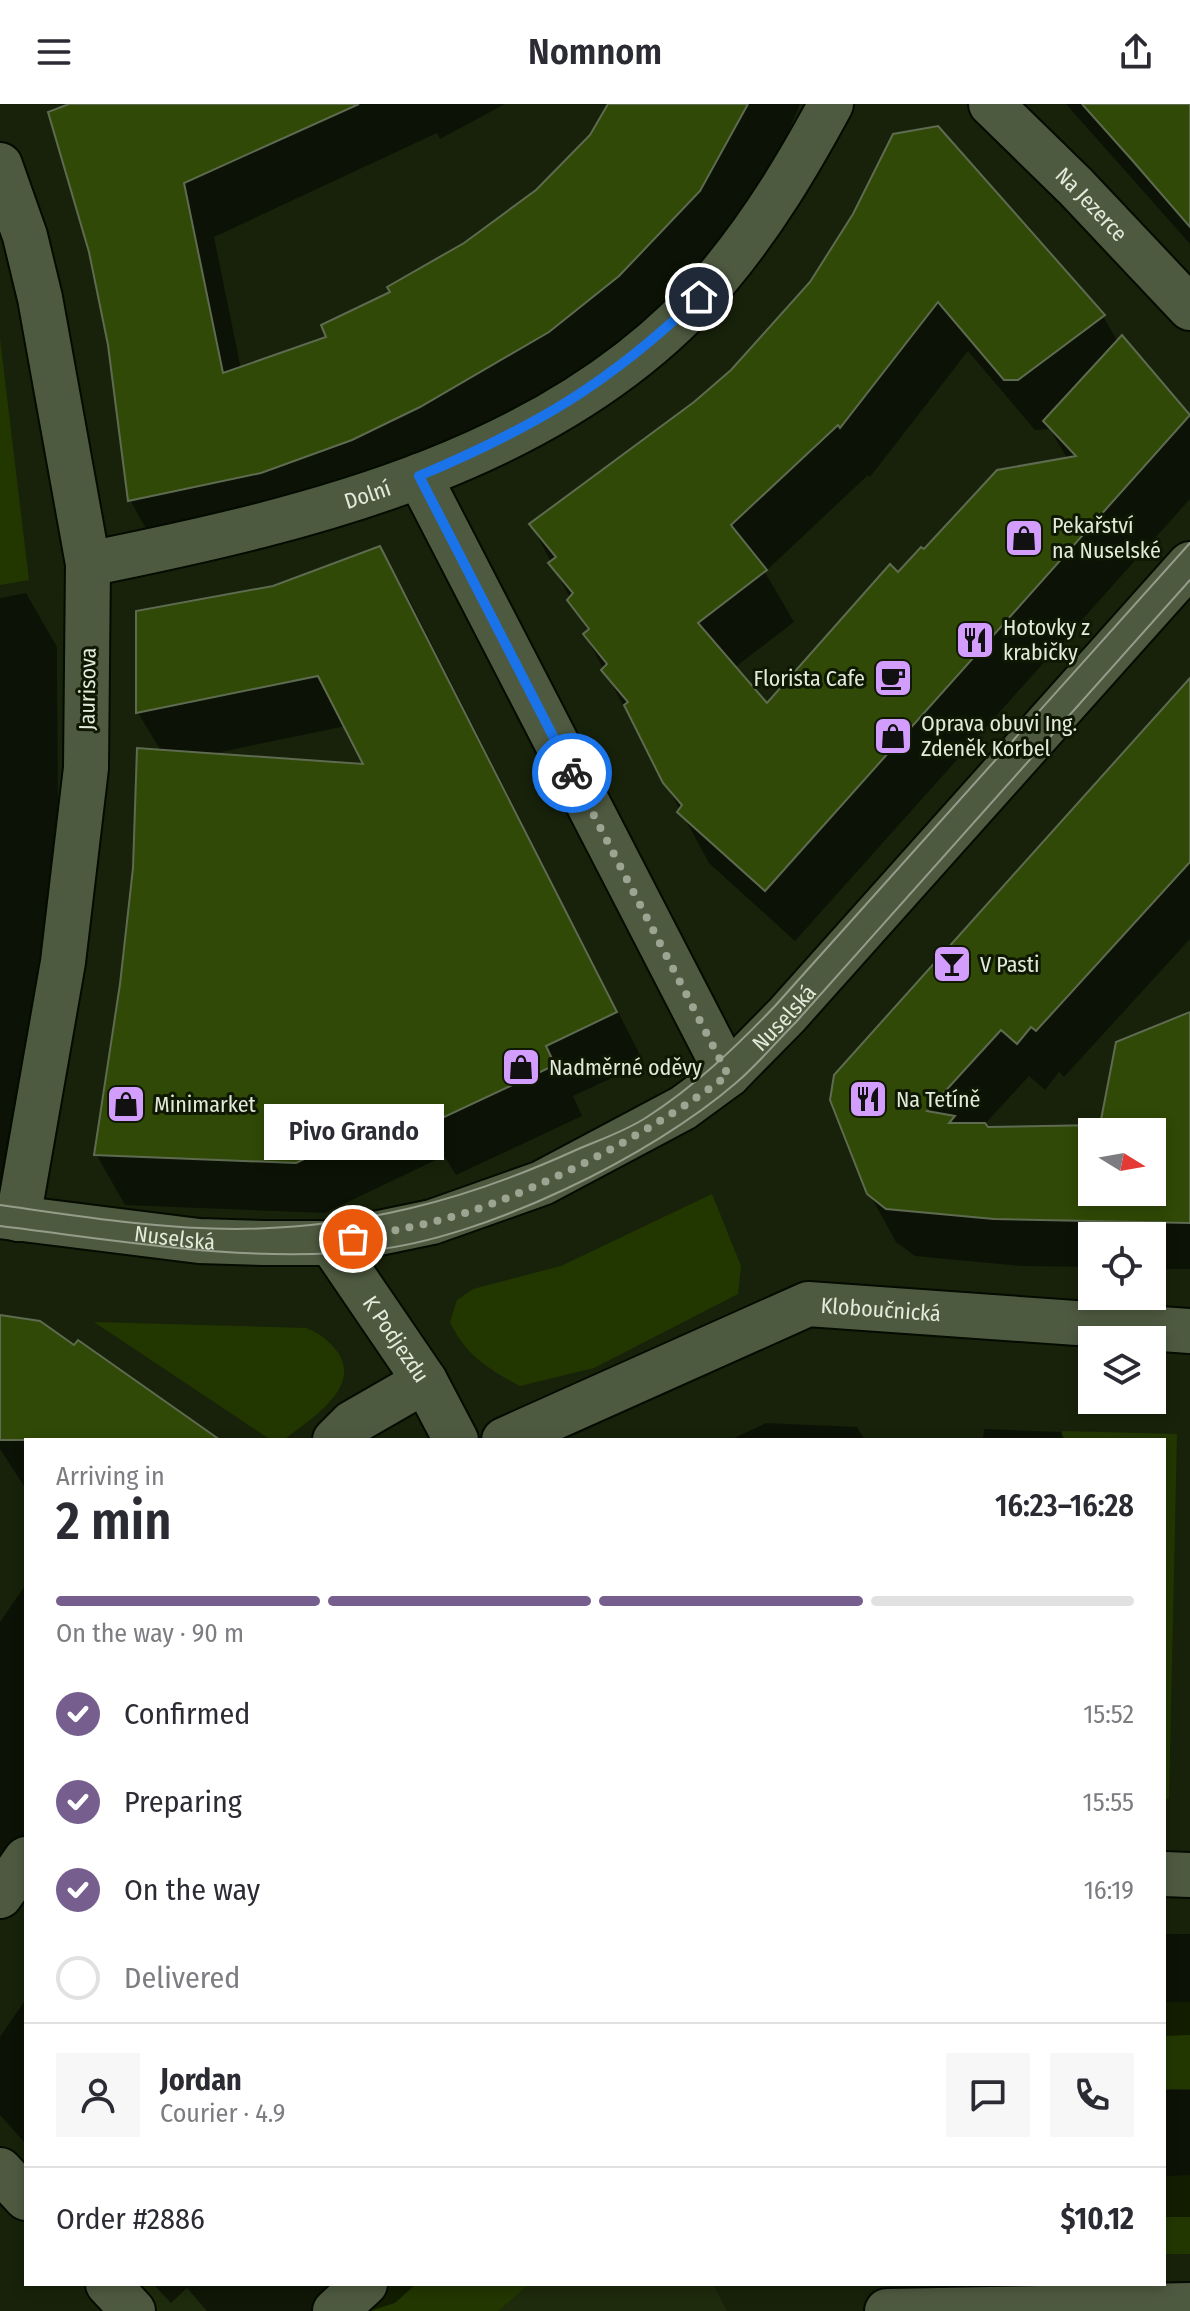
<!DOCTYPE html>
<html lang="en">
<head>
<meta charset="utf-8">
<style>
	body { margin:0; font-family:"Fira Sans Condensed",sans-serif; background:#f7f7f7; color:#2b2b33; height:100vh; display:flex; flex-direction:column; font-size:30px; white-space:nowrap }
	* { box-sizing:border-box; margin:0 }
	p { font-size:26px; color:#7c7c81 }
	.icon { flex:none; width:44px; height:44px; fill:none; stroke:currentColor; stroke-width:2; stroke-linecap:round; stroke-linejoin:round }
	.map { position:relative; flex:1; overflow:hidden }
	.details { position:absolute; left:24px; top:1334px; width:1142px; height:848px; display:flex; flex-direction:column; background:#fff; border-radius:0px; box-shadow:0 4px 12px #0003 }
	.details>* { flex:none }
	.needle { width:52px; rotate:101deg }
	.controls { position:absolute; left:1078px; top:1014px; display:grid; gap:16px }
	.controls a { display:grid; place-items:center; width:88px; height:88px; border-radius:0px; background:#fff; box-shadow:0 4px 12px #0003; font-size:40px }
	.pin { position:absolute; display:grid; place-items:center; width:68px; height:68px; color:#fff; margin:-34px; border:4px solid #fff; border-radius:50%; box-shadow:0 2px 8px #0007 }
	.courier { position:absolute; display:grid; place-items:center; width:80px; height:80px; margin:-40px; border:6px solid #1a73e8; border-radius:50%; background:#fff; color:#222; box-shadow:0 2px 10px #0007 }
	.bubble { position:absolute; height:56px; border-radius:0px; background:#fff; box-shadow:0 4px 12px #0003; font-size:26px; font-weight:600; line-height:56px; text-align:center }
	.summary em { font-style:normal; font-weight:600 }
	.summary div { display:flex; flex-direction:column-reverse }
	.summary { display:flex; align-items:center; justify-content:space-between; height:136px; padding:0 32px }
	h1 { font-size:52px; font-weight:600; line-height:60px }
	.bar { display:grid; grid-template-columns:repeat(4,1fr); gap:12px 8px; align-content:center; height:96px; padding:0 32px }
	.bar i { height:10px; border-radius:6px; background:#e1e1e2 }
	.bar .on { background:#765e8e }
	.bar p { grid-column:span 4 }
	.line { display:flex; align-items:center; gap:20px; padding:0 32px; border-top:2px solid #e1e1e2 }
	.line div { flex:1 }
	.round { display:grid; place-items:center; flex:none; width:84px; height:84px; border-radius:0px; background:#f7f7f7 }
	ol { padding:0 32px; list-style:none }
	li { display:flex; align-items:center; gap:24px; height:88px }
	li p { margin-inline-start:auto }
	li .icon { padding:8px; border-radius:50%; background:#765e8e; color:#fff; stroke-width:4 }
	li:last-child { color:#7c7c81 }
	li i { width:44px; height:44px; border:4px solid #e1e1e2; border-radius:50% }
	header { display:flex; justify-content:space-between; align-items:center; height:104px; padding:0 32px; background:#fff; font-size:36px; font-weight:600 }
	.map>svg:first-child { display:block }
	.built { fill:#1e2b0c }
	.green { fill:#223700 }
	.shadow { fill:#0007; fill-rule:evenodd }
	.building { fill:#304906; stroke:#5e6b51; stroke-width:2; fill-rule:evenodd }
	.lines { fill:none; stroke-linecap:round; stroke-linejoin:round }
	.minor-casing { stroke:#040b00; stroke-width:48 }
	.minor { stroke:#4e5a40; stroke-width:44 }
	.tram { stroke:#949c8a; stroke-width:2 }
	.done { stroke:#9ca492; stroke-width:8; stroke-dasharray:0 14.4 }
	.route { stroke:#1a73e8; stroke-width:10 }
	.labels { text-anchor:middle; stroke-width:6; stroke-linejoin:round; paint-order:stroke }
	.street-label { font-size:22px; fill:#e3eadb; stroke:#0f1803 }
	.poi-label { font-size:22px; fill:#e3eadb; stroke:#0f1803; text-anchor:start }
</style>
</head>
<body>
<header><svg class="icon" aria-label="menu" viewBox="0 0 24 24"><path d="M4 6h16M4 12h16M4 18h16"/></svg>Nomnom<svg class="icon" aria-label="share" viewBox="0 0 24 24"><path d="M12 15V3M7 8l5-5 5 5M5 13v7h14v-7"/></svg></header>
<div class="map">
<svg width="1190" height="2207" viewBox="0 0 1190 2207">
	<rect width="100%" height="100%" fill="#18220a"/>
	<g class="built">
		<polygon points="140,2180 365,2180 335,2207 133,2207 123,2196"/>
		<polygon points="529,2180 713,2180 727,2207 499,2207"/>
	</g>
	<g class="green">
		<polygon points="0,235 29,476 0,481"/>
		<path d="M712,1090L741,1162L738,1190L594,1264L520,1282C490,1266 465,1251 450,1218L457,1196L473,1185L561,1162Z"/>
		<path d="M94,1218L306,1224C319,1229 327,1235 336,1246C365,1283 309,1316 284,1336H271Z"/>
		<polygon points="1062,1327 1177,1330 1169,1695 1164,1695 1164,1336 1061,1336"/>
		<rect x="1164" y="1898" width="26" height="87"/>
		<polygon points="1190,2071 1190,2150 1164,2150 1164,2072"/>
		<polygon points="365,2180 529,2180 499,2207 335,2207"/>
	</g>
	<g class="shadow">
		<polygon points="73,0 505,0 440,35 437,29 214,133 241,265 329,234 465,141 537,87 591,32 609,0 800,0 775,61 730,141 649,225 451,356 160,450 130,396"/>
		<polygon points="1066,0 1190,0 1190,140"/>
		<path d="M895,32L1103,212L1118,238L1122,234L1190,310V395L795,837L709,759L585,531L588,528L531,420L696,300L767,233L831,152ZM968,247L1035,326L1050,325L1068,356L924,448L767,602L734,564L794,518L765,468L868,371L870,373Z"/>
		<path d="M380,444L409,495L644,959L573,992L582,1012L456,1071L444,1052L325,1109L125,1101L96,1050L161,647L138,609V509L274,484ZM346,622L367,662L211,650Z"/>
		<polygon points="26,489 57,543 58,708 52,831 17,1088 0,1085 0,494"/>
		<path d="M1190,575V835L1064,973L1059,968L1045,986L1029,972L984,1021L987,1025L1102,1023L1190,911V1165H1152V1132H1092V1163L1022,1162L915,1152L896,1138L869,1089ZM1092,1028H1152V1088H1092Z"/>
		<polygon points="0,1213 217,1336 26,1336 26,1385 0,1345"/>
		<polygon points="766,1319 857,1323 865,1336 730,1336"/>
		<polygon points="984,1325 1061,1328 1065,1336 983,1336"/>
		<polygon points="26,1480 26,1734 0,1772 0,1518"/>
		<polygon points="1164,1830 1190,1830 1190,1931 1164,1932"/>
		<polygon points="26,1895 26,2040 0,2011 0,1933"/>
		<rect x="1164" y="1986" width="26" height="127"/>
		<polygon points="153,2180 416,2180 395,2199 370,2207 207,2207 187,2184 171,2199"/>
	</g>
	<g class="building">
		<polygon points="69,0 359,0 184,79 223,269 326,233 321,221 390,188 387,183 464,139 536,86 590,31 608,0 748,0 700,87 619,172 549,228 420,303 352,336 261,369 128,397 108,241 89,148 48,8"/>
		<polygon points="1082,0 1190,0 1190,123 1132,56"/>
		<polygon points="938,22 1105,211 1018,276 1004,276 938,198 840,324 838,321 731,421 767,466 698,519 767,599 890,460 898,468 921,443 924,445 997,366 1076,352 1043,317 1122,231 1190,311 765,787 677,708 682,701 663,679 624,601 628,598 601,566 607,560 583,530 589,525 567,496 573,489 548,459 556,453 529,420 694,298 731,266 810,178 853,110 893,30"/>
		<polygon points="380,442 617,908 546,942 555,961 425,1022 414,1003 296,1059 94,1051 120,880 133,764 137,644 363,660 318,572 136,609 136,507 273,482"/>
		<path d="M1190,574V758L1036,927L1031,923L1017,940L1001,926L927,1007L955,1012L949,1019H985L988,1023L1100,1021L1116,938L1190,908V1119L994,1115L886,1105L867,1090L830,996L834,971ZM1092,1028H1152V1088H1092Z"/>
		<polygon points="0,1211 40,1217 74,1241 78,1236 220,1336 0,1336"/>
	</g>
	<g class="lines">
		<g class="minor-casing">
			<g id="minor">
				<path id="s1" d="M991,0L1076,83L1190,204"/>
				<polyline points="0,61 25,132 40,194 88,460 86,664 63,858 18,1115"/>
				<polyline points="419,372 728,971"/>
				<path id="s2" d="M88,460C311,415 567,355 719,172C764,118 798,61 831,0"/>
				<path id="s3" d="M0,1112L199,1137L264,1139H331L432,1118L542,1079L683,1004L728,971L787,911L1190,460"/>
				<path id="s4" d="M331,1139L425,1277L456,1336"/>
				<polyline points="335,1336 352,1319 425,1277"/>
				<path id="s5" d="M504,1336L808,1200L1190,1227"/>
				<polyline points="1164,1770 1190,1771"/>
				<polyline points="0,1792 26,1755"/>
				<polyline points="0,2066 26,2094"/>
				<polyline points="108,2180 133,2207"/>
				<polyline points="335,2207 365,2180"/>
				<polyline points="887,2207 1190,2201"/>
			</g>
		</g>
		<use href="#minor" class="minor"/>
		<g class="tram">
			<path d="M0,1101C78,1112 157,1125 236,1125C359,1124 464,1097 576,1046C599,1036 626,1027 647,1013C695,982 736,943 775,902L1190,439"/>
			<path d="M0,1122C123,1137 249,1160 373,1146C485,1134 652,1052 737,978C758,960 776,938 796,918L1190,476"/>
		</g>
	</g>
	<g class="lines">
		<path class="done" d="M353,1135C390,1127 426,1121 462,1110C550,1082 655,1026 728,971L572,669"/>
		<path class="route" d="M572,669L419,372C533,324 609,280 699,193"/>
	</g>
	<defs>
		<g id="shop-square" transform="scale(2)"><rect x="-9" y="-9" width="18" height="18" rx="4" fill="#d29dfd" stroke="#0f1803"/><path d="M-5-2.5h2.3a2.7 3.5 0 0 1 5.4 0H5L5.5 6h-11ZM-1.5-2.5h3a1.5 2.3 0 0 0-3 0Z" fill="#111"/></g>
		<g id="restaurant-square" transform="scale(2)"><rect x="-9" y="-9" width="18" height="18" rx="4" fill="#d29dfd" stroke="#0f1803"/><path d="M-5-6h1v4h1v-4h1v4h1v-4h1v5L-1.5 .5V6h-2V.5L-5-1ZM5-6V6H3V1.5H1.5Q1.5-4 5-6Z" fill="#111"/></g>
		<g id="cafe-square" transform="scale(2)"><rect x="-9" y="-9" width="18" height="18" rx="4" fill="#d29dfd" stroke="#0f1803"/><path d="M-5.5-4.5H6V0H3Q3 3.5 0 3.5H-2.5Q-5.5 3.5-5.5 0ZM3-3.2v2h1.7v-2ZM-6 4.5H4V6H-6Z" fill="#111"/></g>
		<g id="bar-square" transform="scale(2)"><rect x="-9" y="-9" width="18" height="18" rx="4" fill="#d29dfd" stroke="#0f1803"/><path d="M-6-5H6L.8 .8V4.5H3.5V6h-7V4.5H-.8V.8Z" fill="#111"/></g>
	</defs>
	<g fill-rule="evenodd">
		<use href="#shop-square" x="1024" y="434"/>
		<use href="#restaurant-square" x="975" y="536"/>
		<use href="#cafe-square" x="893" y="574"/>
		<use href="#shop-square" x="893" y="632"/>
		<use href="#bar-square" x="952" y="860"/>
		<use href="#shop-square" x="521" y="963"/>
		<use href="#restaurant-square" x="868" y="995"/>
		<use href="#shop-square" x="126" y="1000"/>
	</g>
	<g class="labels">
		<g class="street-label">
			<text dy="8" stroke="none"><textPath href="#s1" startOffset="142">Na Jezerce</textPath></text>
			<text dy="8" stroke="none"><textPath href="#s2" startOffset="288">Dolní</textPath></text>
			<text transform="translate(87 585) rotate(-89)" y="8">Jaurisova</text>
			<text dy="8" stroke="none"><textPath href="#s3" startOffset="848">Nuselská</textPath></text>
			<text dy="8" stroke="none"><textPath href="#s3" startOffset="176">Nuselská</textPath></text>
			<text dy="8" stroke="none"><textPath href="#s5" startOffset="406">Kloboučnická</textPath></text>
			<text dy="8" stroke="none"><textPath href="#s4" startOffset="116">K Podjezdu</textPath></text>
		</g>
		<g class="poi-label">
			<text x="1052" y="429">Pekařství<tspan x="1052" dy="25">na Nuselské</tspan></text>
			<text x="1003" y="531">Hotovky z<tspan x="1003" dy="25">krabičky</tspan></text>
			<text x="865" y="582" text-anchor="end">Florista Cafe</text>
			<text x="921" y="627">Oprava obuvi Ing.<tspan x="921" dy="25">Zdeněk Korbel</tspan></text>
			<text x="980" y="868">V Pasti</text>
			<text x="549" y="971">Nadměrné oděvy</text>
			<text x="896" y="1003">Na Tetíně</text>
			<text x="154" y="1008">Minimarket</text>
		</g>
	</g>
</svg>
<div class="controls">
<a><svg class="needle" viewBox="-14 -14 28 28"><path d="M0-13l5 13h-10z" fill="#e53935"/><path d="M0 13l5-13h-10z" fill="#7c7c81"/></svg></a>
<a><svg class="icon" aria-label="locate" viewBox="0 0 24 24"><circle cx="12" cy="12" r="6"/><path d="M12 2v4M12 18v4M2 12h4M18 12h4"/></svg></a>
<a><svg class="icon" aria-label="layers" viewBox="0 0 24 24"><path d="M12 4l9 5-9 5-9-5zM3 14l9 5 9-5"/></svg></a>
</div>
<div class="pin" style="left:353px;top:1135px;background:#ea580c"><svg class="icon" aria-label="bag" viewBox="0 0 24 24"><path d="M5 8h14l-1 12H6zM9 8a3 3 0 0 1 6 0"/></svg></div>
<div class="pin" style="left:699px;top:193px;background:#1f2937"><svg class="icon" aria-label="home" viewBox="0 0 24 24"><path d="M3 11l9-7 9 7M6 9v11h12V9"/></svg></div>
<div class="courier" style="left:572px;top:669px"><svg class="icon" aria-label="bike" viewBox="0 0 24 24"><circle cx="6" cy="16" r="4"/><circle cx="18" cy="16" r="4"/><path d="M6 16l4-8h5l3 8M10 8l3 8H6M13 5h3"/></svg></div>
<div class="bubble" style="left:264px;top:1000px;width:180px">Pivo Grando</div>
<section class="details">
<div class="summary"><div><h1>2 min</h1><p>Arriving in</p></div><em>16:23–16:28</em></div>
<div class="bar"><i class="on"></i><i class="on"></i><i class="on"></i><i></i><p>On the way · 90 m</p></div>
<ol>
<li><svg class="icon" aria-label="check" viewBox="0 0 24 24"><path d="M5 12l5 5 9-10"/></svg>Confirmed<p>15:52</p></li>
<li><svg class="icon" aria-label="check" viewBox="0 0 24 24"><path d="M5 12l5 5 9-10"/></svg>Preparing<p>15:55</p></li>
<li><svg class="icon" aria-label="check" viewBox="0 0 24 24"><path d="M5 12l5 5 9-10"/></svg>On the way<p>16:19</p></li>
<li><i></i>Delivered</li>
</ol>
<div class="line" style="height:144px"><a class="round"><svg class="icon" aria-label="person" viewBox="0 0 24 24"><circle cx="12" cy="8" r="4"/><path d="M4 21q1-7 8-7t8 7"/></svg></a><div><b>Jordan</b><p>Courier · 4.9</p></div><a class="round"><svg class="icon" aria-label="chat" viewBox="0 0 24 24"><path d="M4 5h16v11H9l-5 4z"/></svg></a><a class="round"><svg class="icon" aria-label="phone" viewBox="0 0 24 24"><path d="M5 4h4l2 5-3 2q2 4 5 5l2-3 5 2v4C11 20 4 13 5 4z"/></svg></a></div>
<div class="line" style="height:104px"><div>Order #2886</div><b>$10.12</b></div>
</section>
</div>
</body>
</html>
